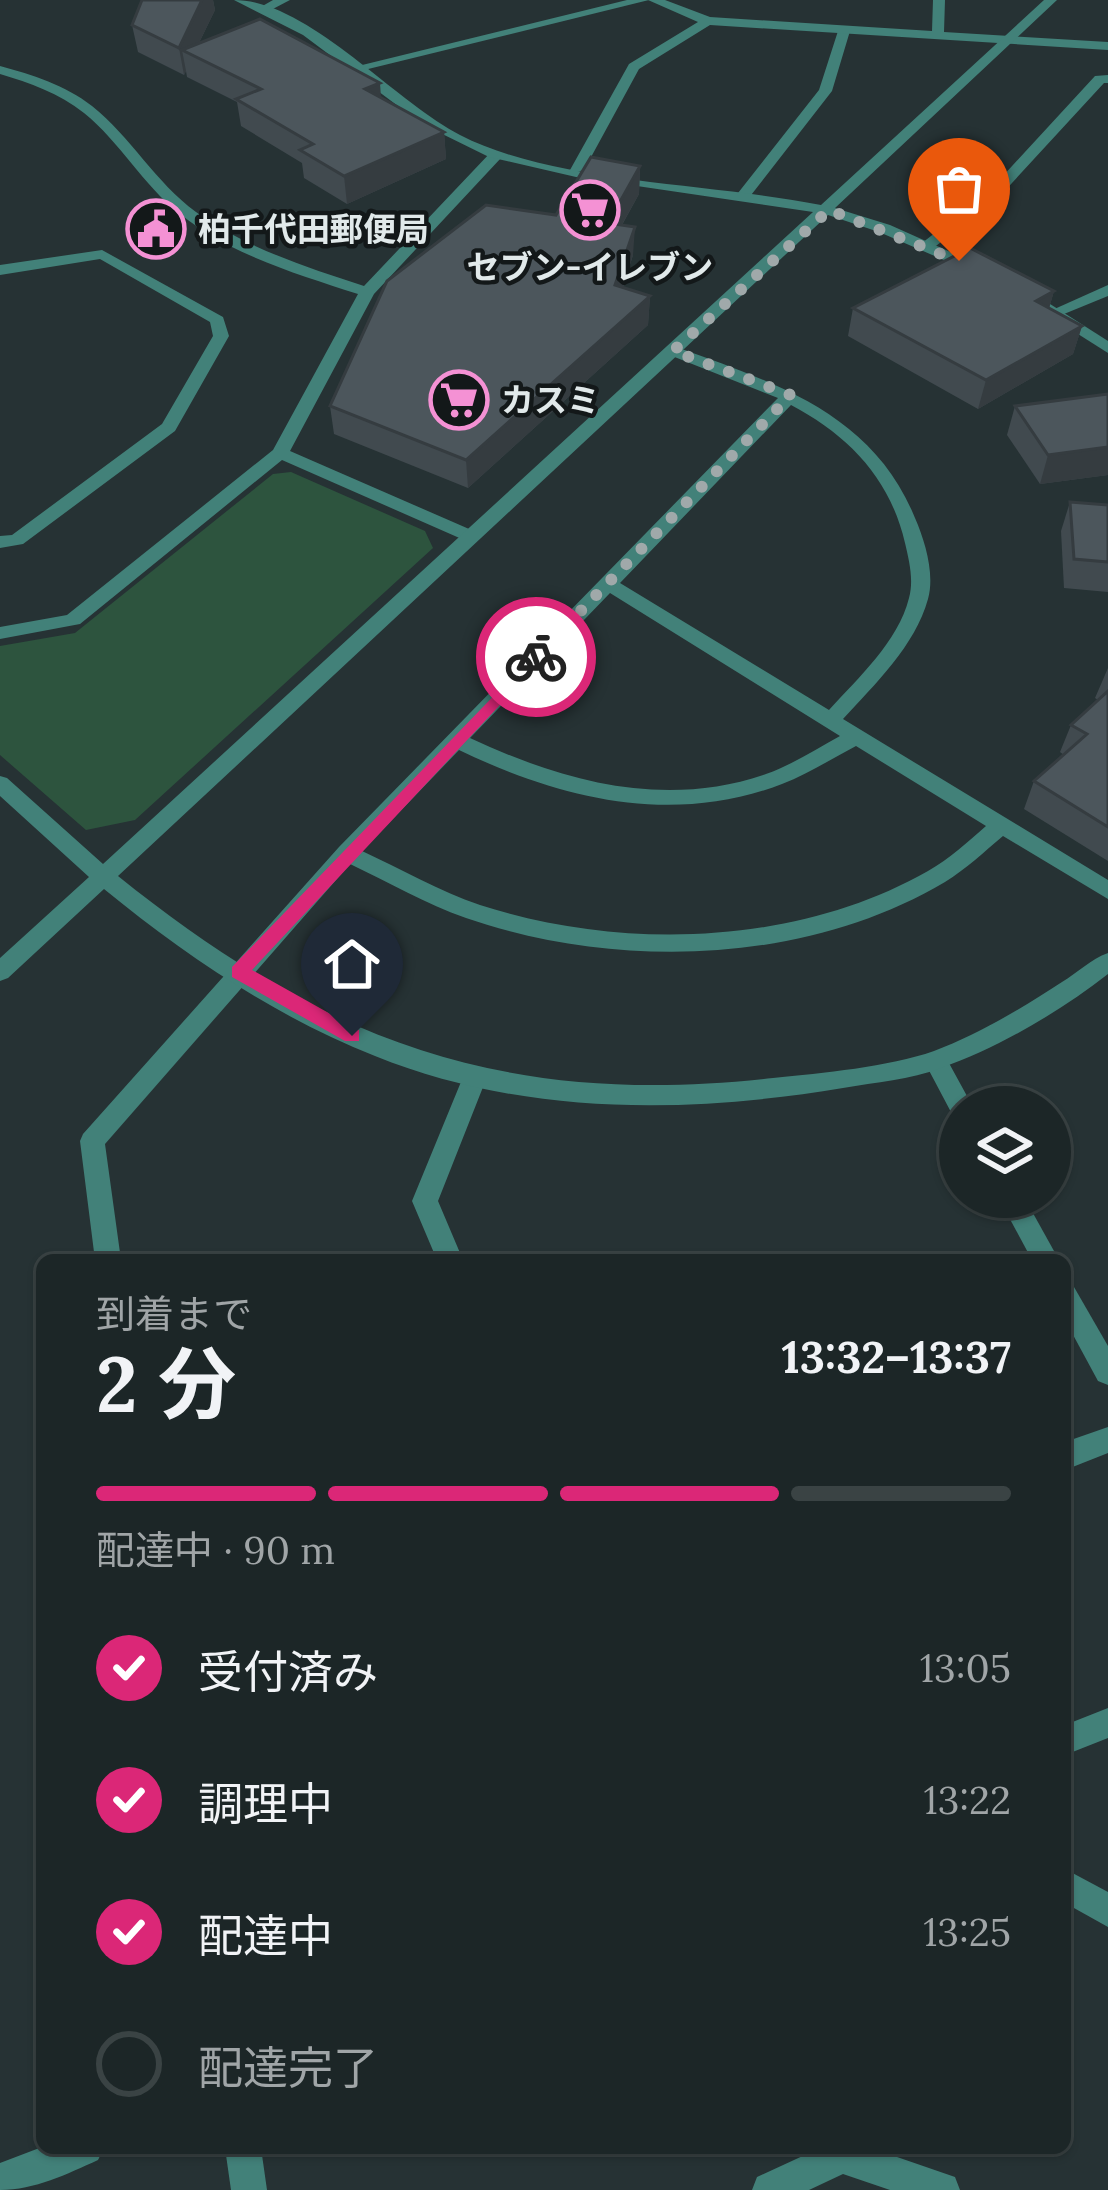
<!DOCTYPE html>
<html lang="ja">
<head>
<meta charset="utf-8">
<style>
	body { margin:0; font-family:Lora,"Noto Sans JP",serif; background:#252e2f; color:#f1f3f6; height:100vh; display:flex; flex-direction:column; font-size:45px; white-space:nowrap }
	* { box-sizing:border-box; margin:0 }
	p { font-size:39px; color:#a0a5a7 }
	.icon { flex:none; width:66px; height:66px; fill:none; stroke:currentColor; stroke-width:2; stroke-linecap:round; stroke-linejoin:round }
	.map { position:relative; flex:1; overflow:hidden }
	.side { position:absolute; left:36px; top:1254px; width:1035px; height:900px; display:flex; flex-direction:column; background:#1c2627; border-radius:18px; box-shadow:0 3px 9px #0004,0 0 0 3px #3a4344 }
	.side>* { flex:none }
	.buttons { position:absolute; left:939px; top:1086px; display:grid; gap:24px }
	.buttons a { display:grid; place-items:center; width:132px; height:132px; border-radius:50%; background:#1c2627; box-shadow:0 3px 9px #0004,0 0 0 3px #3a4344; font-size:60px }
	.pin { position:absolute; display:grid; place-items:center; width:102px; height:102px; color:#fff; margin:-123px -51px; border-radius:50% 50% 50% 0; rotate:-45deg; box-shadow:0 0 12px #0007 }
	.pin .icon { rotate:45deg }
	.courier { position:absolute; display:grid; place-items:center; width:120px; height:120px; margin:-60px; border:9px solid #db2777; border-radius:50%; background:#fff; color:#222; box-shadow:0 3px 15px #0007 }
	.overview em { font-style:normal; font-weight:700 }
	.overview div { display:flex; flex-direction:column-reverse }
	.overview { display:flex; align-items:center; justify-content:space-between; height:204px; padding:0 60px }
	h1 { font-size:78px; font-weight:700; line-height:90px }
	.bar { display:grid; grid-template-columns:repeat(4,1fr); gap:18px 12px; align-content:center; height:144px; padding:0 60px }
	.bar i { height:15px; border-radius:9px; background:#3a4344 }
	.bar .active { background:#db2777 }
	.bar p { grid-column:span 4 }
	ol { padding:0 60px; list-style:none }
	li { display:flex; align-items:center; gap:36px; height:132px }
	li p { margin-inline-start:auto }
	li .icon { padding:12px; border-radius:50%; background:#db2777; color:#fff; stroke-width:4 }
	li:last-child { color:#a0a5a7 }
	li i { width:66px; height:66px; border:6px solid #3a4344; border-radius:50% }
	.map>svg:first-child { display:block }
	.green { fill:#2d543e }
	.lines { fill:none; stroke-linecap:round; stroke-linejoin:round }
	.service { fill:#428179; fill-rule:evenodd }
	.minor { fill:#428179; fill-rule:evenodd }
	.tertiary { fill:#428179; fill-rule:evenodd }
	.wall { fill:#414a4f }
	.shaded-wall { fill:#353c40 }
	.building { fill:#4c565c; stroke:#353c40; stroke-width:3 }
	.route { fill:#db2777 }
	.done { stroke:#a0a9aa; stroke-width:12; stroke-dasharray:0 21.6 }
	.labels { text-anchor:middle; stroke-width:9; stroke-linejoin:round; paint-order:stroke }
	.far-poi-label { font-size:33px; font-weight:bold; fill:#e1e9ea; stroke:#131819; text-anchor:start }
</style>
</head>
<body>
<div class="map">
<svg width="1108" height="2190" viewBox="0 0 1108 2190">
	<rect width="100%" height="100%" fill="#263234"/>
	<polygon class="green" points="291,472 425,531 433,548 135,820 86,830 0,755 0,646 75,633 273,474"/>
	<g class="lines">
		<g class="service">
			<polygon points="273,0 290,0 269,11 259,8"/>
			<polygon points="627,0 649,0 360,71 354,67"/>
			<polygon points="844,27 850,31 832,91 748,199 738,199 738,193 819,90 838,31"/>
			<polygon points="1108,75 1108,83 1104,83 1000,196 932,249 922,249 922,243 990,190 1095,76"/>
			<polygon points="102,250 223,317 229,336 175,431 23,544 0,548 0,536 12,535 162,424 213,336 210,322 100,259 0,275 0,265"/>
			<polygon points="1108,285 1108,296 1064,314 1050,311"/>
		</g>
		<g class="minor">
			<polygon points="648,0 665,0 710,17 932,31 933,0 945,0 944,32 1108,42 1108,50 710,25 639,69 584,170 572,173 570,170 629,64 698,22"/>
			<path d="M0,66C33,75 65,85 92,106C131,137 155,182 196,212C246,248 306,267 364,286L491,152H501V158L374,294L290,451L476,532V540H464L282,460L80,624L0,639V627L67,615L273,450L358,294C297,274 231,255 180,214C143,185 120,142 84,113C59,93 30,83 0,74Z"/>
			<path d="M667,348H679C776,383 873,414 915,518C925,541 935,574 928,599C915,646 875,684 843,719L1108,880V899L1003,836C984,852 966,869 945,882C805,965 618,970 466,918C426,904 388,882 350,864L105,1144L121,1260H95L80,1141L83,1134L339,847L778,398L667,354ZM791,405C848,435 890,478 905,543C909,560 914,580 909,598C898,642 858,678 829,710L620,583ZM610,593L840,736C816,749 792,765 766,774C665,809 564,782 470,738ZM856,746L986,826C968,842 949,859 928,871C796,946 622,951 480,905C439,891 401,869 362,851L459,750C561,799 672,826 782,784C808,774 831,759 856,746Z"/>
			<polygon points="936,1051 944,1054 973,1107 960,1107 960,1117 952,1114 924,1061 928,1054"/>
			<polygon points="475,1067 483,1070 487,1077 438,1201 463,1260 437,1260 412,1201 463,1077 467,1070"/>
			<polygon points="998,1197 1024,1197 1059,1260 1032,1260"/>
			<polygon points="1065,1283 1074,1287 1108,1346 1108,1385 1098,1381 1065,1320"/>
			<polygon points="1108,1427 1108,1453 1065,1470 1065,1442"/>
			<polygon points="1108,1708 1108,1738 1065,1755 1065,1725"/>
			<polygon points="1065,1869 1108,1892 1108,1927 1065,1903"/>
			<path d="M42,2147V2148H104L98,2160C67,2174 35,2190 0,2190V2163Z"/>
			<polygon points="225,2148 261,2148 267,2190 231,2190"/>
			<polygon points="820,2148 871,2148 955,2177 960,2190 890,2190 843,2174 809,2190 752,2190 757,2177"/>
		</g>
		<g class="tertiary">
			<path d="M234,0C307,0 394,101 460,135C555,184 713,183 821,205L1044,0H1057L835,208L890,225L984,267V273H974L879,232L828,215L118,876C325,1043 507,1108 773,1078C823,1073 888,1067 934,1051C979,1034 1022,1008 1062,982C1077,973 1091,959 1108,953V974C1059,1012 1000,1047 941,1068C910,1080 876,1082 843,1088C687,1114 524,1116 375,1056C276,1017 186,956 104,889L8,978L0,981V958L89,877L0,796V776L7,778L103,864L813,212L576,177L489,157L422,124L303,35Z"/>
			<polygon points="1015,288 1025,288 1108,341 1108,353 1015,294"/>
		</g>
	</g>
	<g class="wall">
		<polygon points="142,0 213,0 215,10 199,43 381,98 444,132 446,159 347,204 304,178 302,163 241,126 237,102 187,77 186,71 184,75 138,52 132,25"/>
		<polygon points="640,166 639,194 622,225 633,255 623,287 650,296 648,325 468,488 334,434 330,406 556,215"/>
		<polygon points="1054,291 1049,308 1082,326 1073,354 978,409 848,336 853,308"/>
		<polygon points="1108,394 1108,475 1040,484 1007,435 1015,406"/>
		<polygon points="1070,502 1108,505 1108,592 1064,588 1061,531"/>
		<polygon points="1108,668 1108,861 1024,809 1034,781 1064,755 1060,752 1071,725 1098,700 1095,698"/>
	</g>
	<g class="shaded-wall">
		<polygon points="202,0 213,0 215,10 193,55 182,50 186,71 184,75 179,48"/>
		<polygon points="380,83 382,111 365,89"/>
		<polygon points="444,132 446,159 347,204 344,176"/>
		<polygon points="640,166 639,194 607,251 608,223"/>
		<polygon points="635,227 633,255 614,313 615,285"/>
		<polygon points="1054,291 1046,319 1036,301"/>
		<polygon points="650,296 648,325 468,488 466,460"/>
		<polygon points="1082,326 1073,354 978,409 986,380"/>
		<polygon points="1108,447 1108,475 1040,484 1048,455"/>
	</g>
	<g class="building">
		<polygon points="142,0 202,0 179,48 132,25"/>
		<polygon points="260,19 380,83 365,89 444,132 344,176 300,150 313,144 236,99 261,89 182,50"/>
		<polygon points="591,157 640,166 608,223 635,227 615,285 650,296 466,460 330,406 387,281 486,205 556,215"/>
		<polygon points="970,248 1054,291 1036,301 1082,326 986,380 853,308"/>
		<polygon points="1108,394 1108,447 1048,455 1015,406"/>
		<polygon points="1070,502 1108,505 1108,562 1074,559"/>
		<polygon points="1108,691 1108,827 1034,781 1087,734 1071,725"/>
	</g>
	<polygon class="route" points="536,652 541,661 252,970 359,1030 359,1041 345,1041 232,977 232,967"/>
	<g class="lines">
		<polyline class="done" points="536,657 791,395 673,351 829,210 959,261"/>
	</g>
	<defs>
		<g id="supermarket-ring" transform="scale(3)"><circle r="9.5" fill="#131819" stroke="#f491d4" stroke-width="1.5"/><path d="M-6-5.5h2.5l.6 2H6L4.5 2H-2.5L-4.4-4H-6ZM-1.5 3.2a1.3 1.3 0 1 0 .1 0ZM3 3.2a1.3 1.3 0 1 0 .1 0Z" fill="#f491d4"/></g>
		<g id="civic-ring" transform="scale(3)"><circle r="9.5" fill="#131819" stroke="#f491d4" stroke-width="1.5"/><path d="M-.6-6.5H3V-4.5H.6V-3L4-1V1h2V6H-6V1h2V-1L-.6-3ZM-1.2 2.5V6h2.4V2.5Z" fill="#f491d4"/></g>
	</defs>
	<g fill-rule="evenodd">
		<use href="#supermarket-ring" x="590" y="210"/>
		<use href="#civic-ring" x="156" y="229"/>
		<use href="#supermarket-ring" x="459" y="400"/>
	</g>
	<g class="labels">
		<g class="far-poi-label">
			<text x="198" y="241">柏千代田郵便局</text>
			<text x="590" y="279" text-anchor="middle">セブン-イレブン</text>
			<text x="501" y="412">カスミ</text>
		</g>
	</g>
</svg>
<div class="buttons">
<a><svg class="icon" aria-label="layers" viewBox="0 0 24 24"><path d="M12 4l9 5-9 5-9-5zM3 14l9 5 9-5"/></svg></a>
</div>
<div class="pin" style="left:959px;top:261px;background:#ea580c"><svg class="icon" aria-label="bag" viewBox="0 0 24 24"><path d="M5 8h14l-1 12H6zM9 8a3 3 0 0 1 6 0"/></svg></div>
<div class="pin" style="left:352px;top:1036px;background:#1f2937"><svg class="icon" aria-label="home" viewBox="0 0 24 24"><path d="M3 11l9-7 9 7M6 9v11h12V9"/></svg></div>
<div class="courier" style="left:536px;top:657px"><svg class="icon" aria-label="bike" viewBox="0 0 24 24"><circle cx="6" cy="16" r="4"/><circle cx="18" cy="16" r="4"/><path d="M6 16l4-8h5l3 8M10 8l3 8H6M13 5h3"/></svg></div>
<section class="side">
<div class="overview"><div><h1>2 分</h1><p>到着まで</p></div><em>13:32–13:37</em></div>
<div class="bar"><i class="active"></i><i class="active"></i><i class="active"></i><i></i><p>配達中 · 90 m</p></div>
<ol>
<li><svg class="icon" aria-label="check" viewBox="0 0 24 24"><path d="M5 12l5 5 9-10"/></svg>受付済み<p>13:05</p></li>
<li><svg class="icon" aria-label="check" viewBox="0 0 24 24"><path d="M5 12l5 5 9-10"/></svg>調理中<p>13:22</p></li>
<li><svg class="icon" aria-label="check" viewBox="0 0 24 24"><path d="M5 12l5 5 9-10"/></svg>配達中<p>13:25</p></li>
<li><i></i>配達完了</li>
</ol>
</section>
</div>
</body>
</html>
